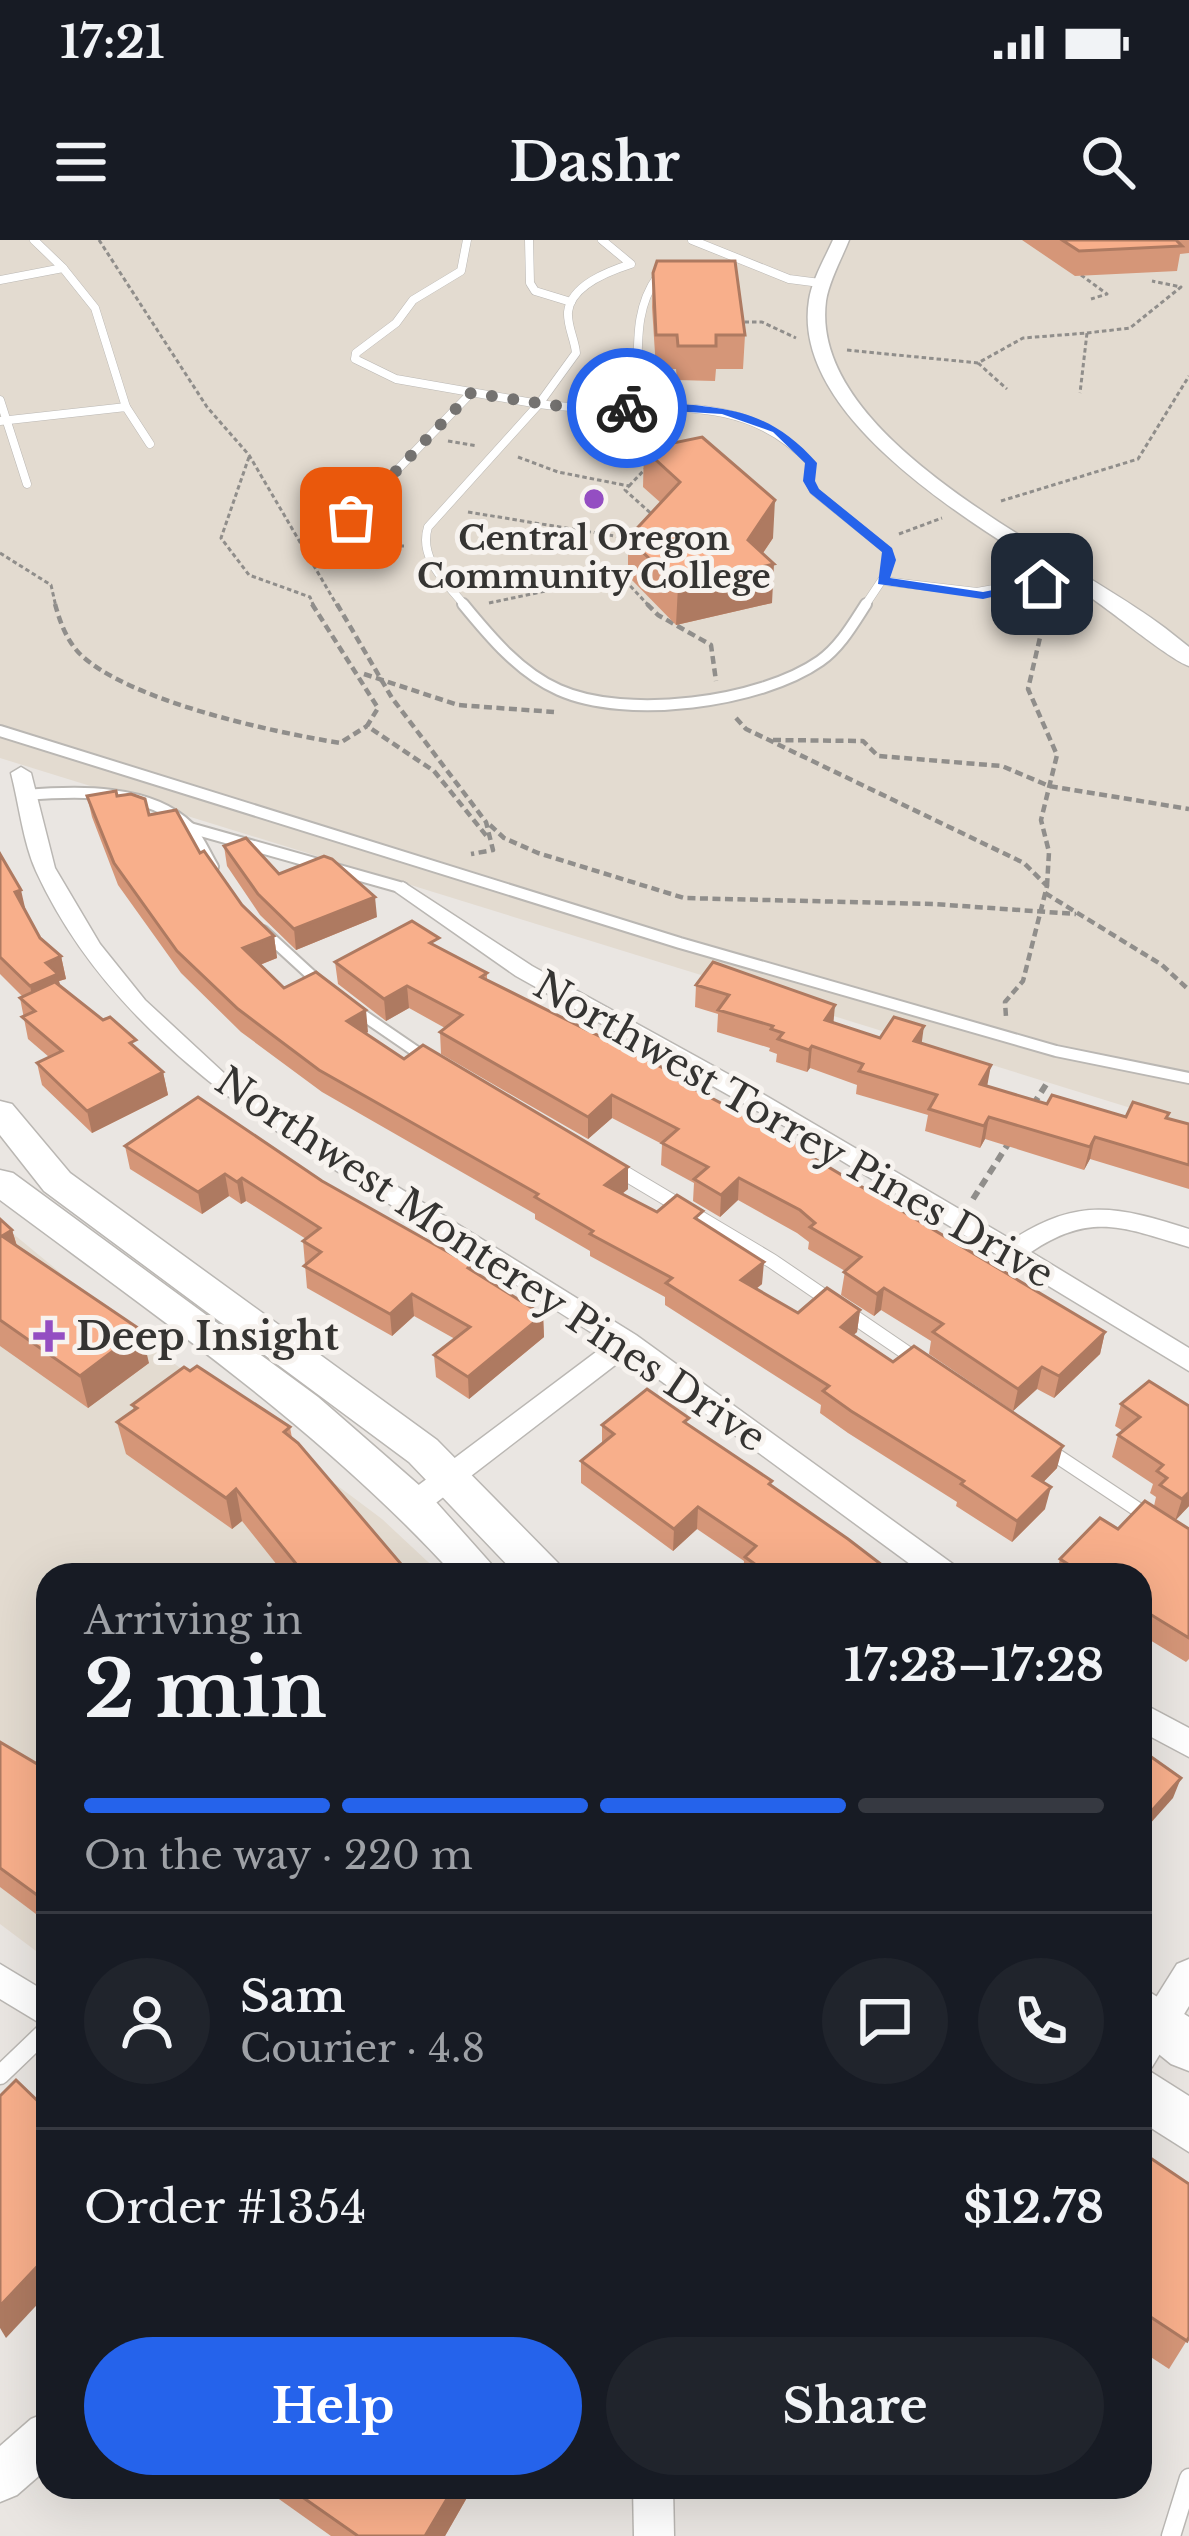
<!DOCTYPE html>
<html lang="en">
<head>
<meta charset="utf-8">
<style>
	body { margin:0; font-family:"Libre Baskerville",serif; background:#20242c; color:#f1f3f6; height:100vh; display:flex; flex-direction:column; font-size:45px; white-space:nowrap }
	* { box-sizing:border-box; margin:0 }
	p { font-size:39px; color:#9ea1a6 }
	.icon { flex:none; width:66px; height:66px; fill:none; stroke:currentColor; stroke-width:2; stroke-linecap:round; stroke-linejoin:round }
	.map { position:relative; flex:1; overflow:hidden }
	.details { position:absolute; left:36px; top:1323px; width:1116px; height:936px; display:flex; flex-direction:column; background:#171b24; border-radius:36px; box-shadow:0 12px 48px #0002 }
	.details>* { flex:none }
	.pin { position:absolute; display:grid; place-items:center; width:102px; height:102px; color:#fff; margin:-51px; border-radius:24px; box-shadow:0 6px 18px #0006 }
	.courier { position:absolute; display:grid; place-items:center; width:120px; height:120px; margin:-60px; border:9px solid #2563eb; border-radius:50%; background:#fff; color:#222; box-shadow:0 3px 15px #0007 }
	.head em { font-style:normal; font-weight:700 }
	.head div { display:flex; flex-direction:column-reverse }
	.head { display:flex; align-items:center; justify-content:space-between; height:204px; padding:0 48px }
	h1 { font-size:78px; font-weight:700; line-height:90px }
	.bar { display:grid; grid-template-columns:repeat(4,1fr); gap:18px 12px; align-content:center; height:144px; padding:0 48px }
	.bar i { height:15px; border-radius:9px; background:#363941 }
	.bar .active { background:#2563eb }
	.bar p { grid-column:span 4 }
	.line { display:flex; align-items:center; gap:30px; padding:0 48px; border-top:3px solid #363941 }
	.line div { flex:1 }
	.round { display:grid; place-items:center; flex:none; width:126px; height:126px; border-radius:63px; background:#20242c }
	.action { display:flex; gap:24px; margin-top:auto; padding:24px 48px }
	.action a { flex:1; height:138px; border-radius:72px; background:#2563eb; color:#fff; font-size:48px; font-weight:700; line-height:138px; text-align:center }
	.action a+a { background:#20242c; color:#f1f3f6 }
	.status { display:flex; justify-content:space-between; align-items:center; height:84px; padding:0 60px; background:#171b24; direction:ltr }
	.status svg { height:33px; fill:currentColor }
	header { display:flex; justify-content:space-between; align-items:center; height:156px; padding:0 48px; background:#171b24; font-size:54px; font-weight:700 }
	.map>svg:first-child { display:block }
	.built { fill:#e3dbd0 }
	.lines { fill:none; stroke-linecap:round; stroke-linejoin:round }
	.service-far3-casing { stroke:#bab7b3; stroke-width:9 }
	.service-far2-casing { stroke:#bab7b3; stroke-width:14 }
	.service-far1-casing { stroke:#bab7b3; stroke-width:16 }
	.service-casing { stroke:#bab7b3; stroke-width:21 }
	.minor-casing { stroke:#bab7b3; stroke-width:3 }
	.tertiary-casing { stroke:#bab7b3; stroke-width:3 }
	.secondary-casing { stroke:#bab7b3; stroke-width:3 }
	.path-far2 { stroke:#908e8b; stroke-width:3; stroke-dasharray:4.5 3; stroke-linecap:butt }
	.path-far1 { stroke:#908e8b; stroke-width:4.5; stroke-dasharray:8 4.5; stroke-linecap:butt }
	.path { stroke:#908e8b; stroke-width:6; stroke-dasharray:9 6; stroke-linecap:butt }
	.service-far3 { stroke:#fff; stroke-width:8 }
	.service-far2 { stroke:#fff; stroke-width:10 }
	.service-far1 { stroke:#fff; stroke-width:14 }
	.service { stroke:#fff; stroke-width:18 }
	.minor { fill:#fff; fill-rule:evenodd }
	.tertiary { fill:#fff; fill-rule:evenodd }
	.secondary { fill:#fff; fill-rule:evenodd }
	.wall { fill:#d59678 }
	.shaded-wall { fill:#ae7a61 }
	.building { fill:#f8af8b; stroke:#ae7a61; stroke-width:3 }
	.route { fill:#2563eb }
	.done { stroke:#747270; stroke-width:12; stroke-dasharray:0 21.6 }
	.poi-dot { fill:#944ec2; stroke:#f7f3ef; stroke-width:4.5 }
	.labels { text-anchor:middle; stroke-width:10; stroke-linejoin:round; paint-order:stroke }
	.far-poi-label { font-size:33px; font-weight:bold; fill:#353432; stroke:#f7f3ef }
	.street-label { font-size:39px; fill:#353432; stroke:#f7f3ef }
	.poi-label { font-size:39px; font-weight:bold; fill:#353432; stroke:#f7f3ef; text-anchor:start }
</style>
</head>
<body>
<div class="status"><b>17:21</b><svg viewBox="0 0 49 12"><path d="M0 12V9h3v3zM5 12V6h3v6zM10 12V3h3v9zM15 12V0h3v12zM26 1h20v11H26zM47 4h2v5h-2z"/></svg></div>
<header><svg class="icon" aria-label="menu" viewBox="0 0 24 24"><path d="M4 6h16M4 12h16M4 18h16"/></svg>Dashr<svg class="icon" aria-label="search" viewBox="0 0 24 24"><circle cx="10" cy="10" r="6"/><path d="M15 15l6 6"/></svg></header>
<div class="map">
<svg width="1189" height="2296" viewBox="0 0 1189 2296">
	<rect width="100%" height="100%" fill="#eae6e2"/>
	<g class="built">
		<polygon points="0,0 1189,0 1189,886 0,518"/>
		<polygon points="0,983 136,1095 382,1279 442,1335 48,1335 48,1720 0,1684"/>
	</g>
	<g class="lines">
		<g class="service-far3-casing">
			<g id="service-far3">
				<polyline points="34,0 63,28"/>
				<polyline points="467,0 461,31 413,60 396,83 356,113 355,119 396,139 539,164"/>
				<polyline points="529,0 530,43 535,51 571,62"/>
				<polyline points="692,0 789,39 820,43"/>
				<polyline points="0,40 63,28 95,68 126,167"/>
				<polyline points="0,160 27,244"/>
				<path d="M539,164C639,178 736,141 811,223L809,241L814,251L888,311L886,334L864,367"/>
				<path d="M539,164L576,113C575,100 567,86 568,72C571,45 609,31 631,24L602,0"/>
				<path d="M635,167C642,122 629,77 657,37"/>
				<polyline points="0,181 126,167 150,204"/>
				<polyline points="351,278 471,153"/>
				<polyline points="883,341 977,352 1070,335"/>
				<path d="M466,367C447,343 418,319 428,287L539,164"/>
			</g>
		</g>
		<g class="service-far2-casing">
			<g id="service-far2">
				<path d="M463,364C490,397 520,433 559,450C626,480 760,463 820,421C840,407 853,384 866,364"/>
				<polyline points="0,491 680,703 1056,811 1189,838"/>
				<path d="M26,555C76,551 150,548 189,587C199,598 205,614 213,627"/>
				<polyline points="190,588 403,648"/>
				<polyline points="263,691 322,745"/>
				<polyline points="354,769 430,821"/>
			</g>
		</g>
		<g class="service-far1-casing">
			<g id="service-far1">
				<polyline points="616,928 772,1021 920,1122"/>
				<polyline points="1048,1210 1149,1277"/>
			</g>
		</g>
		<g class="service-casing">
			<g id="service">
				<polyline points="0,1835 48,1789"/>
				<polyline points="1171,2296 1189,2238"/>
			</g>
		</g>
		<g class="minor-casing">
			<g id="minor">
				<path d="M21,527L31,533L55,628L100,704L145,760L225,834L298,885L636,1095L957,1327L962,1335H925L627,1116L424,1272H404L400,1264L404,1256L608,1103C535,1057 463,1011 391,965C251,878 107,786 36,631C23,602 19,564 11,533Z"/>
				<path d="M403,642L532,726L746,844L1012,1000C1078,957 1117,966 1189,989V1007C1124,988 1092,971 1031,1012L1189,1108V1131L786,887L516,736L396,652L392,648Z"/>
				<polygon points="1140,1462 1189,1488 1189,1517 1140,1491"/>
				<polygon points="1189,1719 1189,1766 1152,1827 1140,1832 1140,1783 1177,1724"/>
				<polygon points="0,1724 48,1753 48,1788 0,1759"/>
				<polygon points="633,2247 673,2247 674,2296 634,2296"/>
			</g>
		</g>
		<g class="tertiary-casing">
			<g id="tertiary">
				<path d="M833,0H849C842,18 829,41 826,61C808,203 1071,316 1165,388L1189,407V426C1170,420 1108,368 1084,353C997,298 789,185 809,60C812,40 825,18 833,0Z"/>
				<polygon points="48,2172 48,2228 17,2255 0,2262 0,2206 31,2179"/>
			</g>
		</g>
		<g class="secondary-casing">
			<g id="secondary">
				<polygon points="0,861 12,864 70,933 437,1200 558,1323 564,1335 517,1335 409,1222 44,951 0,895"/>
				<path d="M0,930L13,933L318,1157L428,1253L501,1335H454C321,1189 158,1078 0,960Z"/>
				<polygon points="1140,1746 1189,1777 1189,1831 1171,1824 1140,1799"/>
				<polygon points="1140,1825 1189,1856 1189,1912 1140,1881"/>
			</g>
		</g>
		<g class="path-far2">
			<polyline points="99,0 207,167 249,215 338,367"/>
			<polyline points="1081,35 1107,54 1091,59"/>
			<polyline points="737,82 762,82 796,98"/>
			<polyline points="1087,93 1130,88 1181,47 1152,41"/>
			<polyline points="847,110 978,123 1023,98 1087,93 1080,153"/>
			<polyline points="978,123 1007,149"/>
			<polyline points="448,201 477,206"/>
			<polyline points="249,217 221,298 249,335 310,357 314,367"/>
			<polyline points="518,217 558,232 629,246 625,250 655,277"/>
			<polyline points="629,246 647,227"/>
			<polyline points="1001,261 1138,219 1189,136"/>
			<polyline points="468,272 633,299"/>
			<polyline points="899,294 942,278"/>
			<polyline points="302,305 406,306"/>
			<polyline points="0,313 51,345 56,367"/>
			<polyline points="620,335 650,367"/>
			<polyline points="489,363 626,334 631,328"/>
			<polyline points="1060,367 1067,362"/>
		</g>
		<g class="path-far1">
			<path d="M55,364C60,382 66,399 79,413C127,461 273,492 340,503L367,486"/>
			<polyline points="312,364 378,468 367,486 434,531 489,599"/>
			<polyline points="337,364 392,458 486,582 493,610 471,614"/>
			<polyline points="647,364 658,375 711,405 716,441"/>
			<polyline points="364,434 458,465 554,472"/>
			<polyline points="736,478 746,489 1024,623 1047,646 1023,741 1005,762 1006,777"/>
			<polyline points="773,500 863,501 878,516 1002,526 1049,546 1189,569"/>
			<polyline points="490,585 504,598 538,613 684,658 933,664 1076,674"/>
			<polyline points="1047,646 1049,612 1041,580 1057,515 1028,449 1045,376 1064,364"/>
			<polyline points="1045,653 1162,725 1189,750"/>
		</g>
		<g class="path">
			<polyline points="1033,865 1047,843"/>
			<polyline points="973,959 1010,901"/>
		</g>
		<use href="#service-far3" class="service-far3"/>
		<use href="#service-far2" class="service-far2"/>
		<use href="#service-far1" class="service-far1"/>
		<use href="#service" class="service"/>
		<use href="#minor" class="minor"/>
		<use href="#tertiary" class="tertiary"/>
		<use href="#secondary" class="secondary"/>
	</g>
	<g class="wall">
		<polygon points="1022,0 1189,0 1189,13 1180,14 1177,31 1075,36"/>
		<polygon points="653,33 745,95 743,129 716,129 715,141 677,140 676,129 656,129 652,67"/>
		<polygon points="644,209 773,298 763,313 772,363 676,385 628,336 628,298 661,263 643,247"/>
		<polygon points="87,556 117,556 149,575 200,613 242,665 274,696 277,718 260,725 284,748 368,792 366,793 404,819 628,927 628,949 622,954 657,972 703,984 762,1044 756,1049 798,1073 860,1070 857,1092 853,1095 1057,1228 1043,1242 1045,1269 1012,1302 956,1266 957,1262 848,1193 820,1173 821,1165 665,1065 665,1057 590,1016 590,1011 535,979 535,974 322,852 241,792 181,733 118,645 92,577"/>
		<polygon points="224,606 279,634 377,677 296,710 260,675 227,626"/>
		<polygon points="0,614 26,672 40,698 61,716 66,739 59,741 60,746 163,832 168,855 92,893 42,845 37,823 49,817 28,799 20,758 23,757 0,734"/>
		<polygon points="440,709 487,733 487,741 671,832 671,837 808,915 1105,1092 1100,1114 1054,1158 1037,1149 1013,1171 929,1114 931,1101 881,1070 874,1076 841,1055 845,1031 808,1009 809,1002 797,993 738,960 720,977 693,961 694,943 661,925 662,904 612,878 588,899 441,814 440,792 445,788 409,768 386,781 338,744 335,722"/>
		<polygon points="696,745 833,782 880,798 921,804 987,846 1047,864 1126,877 1167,878 1189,884 1189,949 1090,919 1084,930 985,899 980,908 925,891 928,875 856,854 857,845 810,828 807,832 776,822 777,814 769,811 770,808 717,792 718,774 695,767"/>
		<polygon points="125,906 322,941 471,1025 471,1030 543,1075 544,1097 469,1159 436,1137 434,1115 455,1099 414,1076 392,1096 307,1048 303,1001 306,999 246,961 241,964 229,956 202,974 130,929"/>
		<polygon points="0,979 12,990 17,1006 149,1123 88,1168 0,1106"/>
		<polygon points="1149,1141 1189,1266 1175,1280 1189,1289 1189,1419 1186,1422 1140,1394 1140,1335 1056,1335 1060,1319 1118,1289 1154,1266 1156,1257 1150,1253 1153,1244 1112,1217 1118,1195 1123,1191 1115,1186 1121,1164"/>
		<polygon points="132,1165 290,1187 292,1198 407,1331 408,1335 285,1335 242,1281 232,1289 126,1214 117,1182 134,1170"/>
		<polygon points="602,1185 689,1186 895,1335 743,1335 744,1321 697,1289 673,1311 581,1243 581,1221 602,1203"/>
		<polygon points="0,1502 39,1525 48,1522 48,1683 0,1647"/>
		<polygon points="1140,1911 1189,2097 1169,2129 1140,2110"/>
		<polygon points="262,2247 473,2247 445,2296 331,2296"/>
	</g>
	<g class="shaded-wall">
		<polygon points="775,260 773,298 752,329 774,324 772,363 676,385 678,346 748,300"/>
		<polygon points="21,650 26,672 15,652"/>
		<polygon points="375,657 377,677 296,710 294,689"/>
		<polygon points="274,696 277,718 246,730 243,708"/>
		<polygon points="61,716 66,739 59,741 63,756 35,769 30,746 46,723"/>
		<polygon points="407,746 409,768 386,781 384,759"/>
		<polygon points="835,765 833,788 825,780"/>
		<polygon points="366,770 368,792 349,803 347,781"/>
		<polygon points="924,786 921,808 914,801"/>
		<polygon points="812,806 810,828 807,832 809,810"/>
		<polygon points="991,825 987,847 980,844"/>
		<polygon points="163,832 168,855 92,893 87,871"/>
		<polygon points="612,855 612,878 588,899 588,877"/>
		<polygon points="989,877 985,899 980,908 984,886"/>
		<polygon points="1095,897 1090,919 1084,930 1090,907"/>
		<polygon points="628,927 628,949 605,967 605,945"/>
		<polygon points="225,934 229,956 202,974 198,952"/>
		<polygon points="242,938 246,961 241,964 237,942"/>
		<polygon points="739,938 738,960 720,977 721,955"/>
		<polygon points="12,990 22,1023 2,996"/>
		<polygon points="764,1022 762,1044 739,1062 741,1040"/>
		<polygon points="884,1048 881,1070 874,1076 877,1054"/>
		<polygon points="412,1054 414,1076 392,1096 390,1074"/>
		<polygon points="860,1070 857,1092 838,1109 841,1087"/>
		<polygon points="543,1075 544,1097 469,1159 468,1137"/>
		<polygon points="141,1090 149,1123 88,1168 80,1136"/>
		<polygon points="1105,1092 1100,1114 1054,1158 1059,1136"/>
		<polygon points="1042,1127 1037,1149 1013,1171 1018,1149"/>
		<polygon points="1063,1206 1057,1228 1028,1258 1033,1236"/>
		<polygon points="1051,1247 1045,1269 1012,1302 1017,1281"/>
		<polygon points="236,1249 242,1281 232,1289 226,1258"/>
		<polygon points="1189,1252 1189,1266 1175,1281 1182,1259"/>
		<polygon points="698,1267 697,1289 673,1311 674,1289"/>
		<polygon points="1181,1538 1173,1558 1140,1595 1140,1584"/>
		<polygon points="48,2015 48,2053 6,2098 0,2088 0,2066"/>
		<polygon points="454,2247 473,2247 445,2296 425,2296"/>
	</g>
	<g class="building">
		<polygon points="1062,0 1176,0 1182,6 1079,11"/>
		<polygon points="657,21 735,21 745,95 716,95 716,106 678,106 677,95 656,95 653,33"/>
		<polygon points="702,197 775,260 748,300 774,324 678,346 628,298 680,242 644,209"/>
		<polygon points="116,551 117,556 131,554 145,559 149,575 176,570 200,613 204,611 242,665 274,696 243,708 284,748 316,732 366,770 347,781 404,819 423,805 628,927 605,945 657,972 677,955 703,971 695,978 764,1022 741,1040 798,1073 827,1048 860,1070 841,1087 893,1122 914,1106 1063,1206 1033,1236 1051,1247 1017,1281 961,1244 964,1241 851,1171 823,1151 829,1146 666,1043 672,1038 590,994 593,991 535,957 538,954 319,830 238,769 177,711 114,623 87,556"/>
		<polygon points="246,598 279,634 324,616 332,619 375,657 294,689 258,654 224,606"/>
		<polygon points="0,614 21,650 15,652 40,698 61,716 46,723 58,734 30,746 0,717"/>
		<polygon points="412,681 439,698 430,703 487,733 481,737 671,832 668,835 809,910 805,913 1105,1092 1059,1136 1042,1127 1018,1149 933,1092 943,1084 884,1048 877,1054 844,1032 861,1017 810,987 815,983 800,970 739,938 721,955 694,939 708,927 662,903 678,889 612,855 588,877 440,792 462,775 407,746 384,759 335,722"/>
		<polygon points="713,722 835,765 825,780 880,798 894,777 924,786 914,801 991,825 980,844 1047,864 1052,855 1126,877 1133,862 1169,873 1166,878 1189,884 1189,925 1095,897 1090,907 989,877 984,886 929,869 937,855 859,831 863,824 812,806 809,810 778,799 783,793 771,789 773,786 718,770 729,755 696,745"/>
		<polygon points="55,742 103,780 110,777 136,800 130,803 163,832 87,871 37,823 62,811 22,777 35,771 20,758"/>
		<polygon points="198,857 322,941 471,1025 468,1028 543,1075 468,1137 434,1115 470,1087 412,1054 390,1074 304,1026 321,1012 303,1001 320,988 242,938 237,942 225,934 198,952 125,906"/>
		<polygon points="0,979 12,990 2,996 141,1090 80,1136 0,1080"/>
		<polygon points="197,1126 290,1187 284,1192 298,1203 407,1331 400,1335 305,1335 236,1249 226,1258 117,1182 137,1168 132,1165 184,1127 190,1131"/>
		<polygon points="1149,1141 1189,1166 1189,1252 1182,1259 1160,1245 1167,1238 1157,1231 1163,1225 1118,1195 1140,1177 1121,1164"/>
		<polygon points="647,1149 689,1178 684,1182 772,1241 769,1244 848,1299 895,1335 770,1335 745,1317 756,1306 698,1267 674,1289 581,1221 614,1194 602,1185"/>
		<polygon points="1145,1261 1189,1289 1189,1398 1140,1368 1140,1335 1085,1335 1060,1319 1100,1278 1118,1289"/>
		<polygon points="0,1502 39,1525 44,1520 48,1522 48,1663 0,1628"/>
		<polygon points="1140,1509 1181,1538 1140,1584"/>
		<polygon points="16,1840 48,1871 48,2015 0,2066 0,1856"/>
		<polygon points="1140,1911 1189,1944 1189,2097 1187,2101 1140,2070"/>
		<polygon points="288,2247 454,2247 425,2296 358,2296"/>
	</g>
	<path class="route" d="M660,162C728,168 769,169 817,223L815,241L819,249L892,308L896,320L890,338L983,352L1042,340L1048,344L983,359L878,344L882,312L810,253L803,241L805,223L773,192L722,174L621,168Z"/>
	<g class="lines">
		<polyline class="done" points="351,278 471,153 579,169 627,168"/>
	</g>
	<g class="poi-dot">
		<circle cx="594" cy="259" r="12"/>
		<path d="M43 1078h12v12h12v12h-12v12h-12v-12h-12v-12h12z"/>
	</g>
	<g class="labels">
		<g class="far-poi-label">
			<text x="594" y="310">Central Oregon<tspan x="594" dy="38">Community College</tspan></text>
		</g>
		<g class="street-label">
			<text transform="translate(794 889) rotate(30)" y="14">Northwest Torrey Pines Drive</text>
			<text transform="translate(491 1019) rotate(34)" y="14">Northwest Monterey Pines Drive</text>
		</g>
		<g class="poi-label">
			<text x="76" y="1110">Deep Insight</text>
		</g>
	</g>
</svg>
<div class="pin" style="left:351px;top:278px;background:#ea580c"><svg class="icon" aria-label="bag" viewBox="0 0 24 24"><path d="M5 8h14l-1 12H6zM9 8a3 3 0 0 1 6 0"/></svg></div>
<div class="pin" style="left:1042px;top:344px;background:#1f2937"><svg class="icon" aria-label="home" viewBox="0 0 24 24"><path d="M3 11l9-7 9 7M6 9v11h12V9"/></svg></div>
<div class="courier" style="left:627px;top:168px"><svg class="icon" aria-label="bike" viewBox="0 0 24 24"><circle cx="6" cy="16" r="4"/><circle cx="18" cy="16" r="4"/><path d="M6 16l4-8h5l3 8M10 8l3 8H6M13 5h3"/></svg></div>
<section class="details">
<div class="head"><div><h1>2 min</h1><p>Arriving in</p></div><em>17:23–17:28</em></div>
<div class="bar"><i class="active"></i><i class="active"></i><i class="active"></i><i></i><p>On the way · 220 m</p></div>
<div class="line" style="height:216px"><a class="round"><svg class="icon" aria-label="person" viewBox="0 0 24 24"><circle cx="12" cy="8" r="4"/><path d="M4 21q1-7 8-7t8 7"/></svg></a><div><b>Sam</b><p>Courier · 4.8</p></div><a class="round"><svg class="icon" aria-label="chat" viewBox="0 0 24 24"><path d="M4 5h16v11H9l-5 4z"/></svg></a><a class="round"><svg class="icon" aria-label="phone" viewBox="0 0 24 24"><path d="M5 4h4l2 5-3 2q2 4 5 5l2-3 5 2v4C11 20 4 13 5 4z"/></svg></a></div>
<div class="line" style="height:156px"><div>Order #1354</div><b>$12.78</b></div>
<div class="action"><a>Help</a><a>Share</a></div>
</section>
</div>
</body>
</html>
